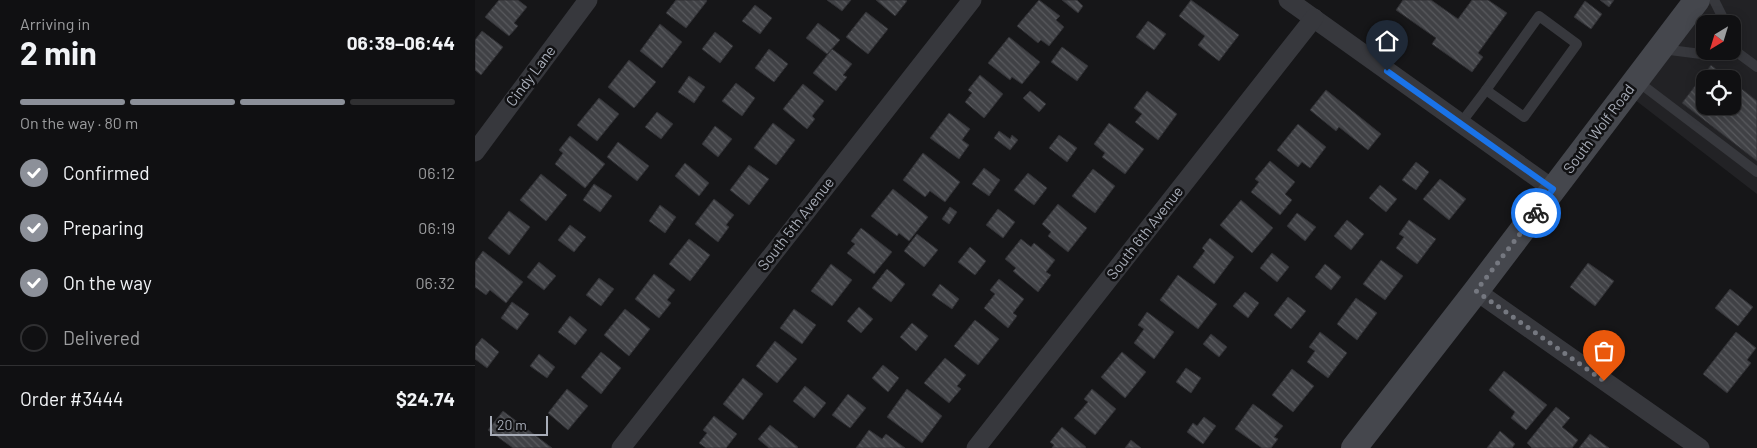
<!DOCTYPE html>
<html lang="en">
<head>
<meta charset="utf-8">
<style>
	body { margin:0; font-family:Barlow,sans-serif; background:#19191b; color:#f1f3f6; height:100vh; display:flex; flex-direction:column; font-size:19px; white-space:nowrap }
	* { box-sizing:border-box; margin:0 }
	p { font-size:16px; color:#9c9d9f }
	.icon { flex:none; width:28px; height:28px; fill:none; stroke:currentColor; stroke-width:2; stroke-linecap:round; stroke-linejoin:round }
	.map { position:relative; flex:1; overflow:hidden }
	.panel { display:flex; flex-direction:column; background:#101012; width:475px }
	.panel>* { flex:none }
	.needle { width:32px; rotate:218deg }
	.fabs { position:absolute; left:1221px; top:15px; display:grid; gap:10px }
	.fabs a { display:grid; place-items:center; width:45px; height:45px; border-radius:10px; background:#101012; box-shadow:0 2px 12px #0003,0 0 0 1px #303032; font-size:25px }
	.scale { position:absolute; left:15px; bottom:12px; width:58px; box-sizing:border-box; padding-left:5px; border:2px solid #a8adb8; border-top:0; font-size:14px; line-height:18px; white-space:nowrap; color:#a8adb8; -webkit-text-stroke:4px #111113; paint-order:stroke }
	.pin { position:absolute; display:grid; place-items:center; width:42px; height:42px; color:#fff; margin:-51px -21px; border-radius:50% 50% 50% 0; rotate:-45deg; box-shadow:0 0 5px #0007 }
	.pin .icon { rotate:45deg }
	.courier { position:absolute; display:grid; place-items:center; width:50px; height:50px; margin:-25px; border:4px solid #1a73e8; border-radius:50%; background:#fff; color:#222; box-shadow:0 1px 6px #0007 }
	.overview em { font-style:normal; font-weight:700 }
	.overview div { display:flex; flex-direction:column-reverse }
	.overview { display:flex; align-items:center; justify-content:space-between; height:85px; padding:0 20px }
	h1 { font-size:32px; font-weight:700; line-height:38px }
	.bar { display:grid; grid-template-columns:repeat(4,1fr); gap:8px 5px; align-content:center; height:60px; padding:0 20px }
	.bar i { height:6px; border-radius:4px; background:#303032 }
	.bar .selected { background:#8c9099 }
	.bar p { grid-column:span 4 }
	.line { display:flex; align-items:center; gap:12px; padding:0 20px; border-top:1px solid #303032 }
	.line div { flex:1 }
	ol { padding:0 20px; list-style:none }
	li { display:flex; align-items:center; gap:15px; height:55px }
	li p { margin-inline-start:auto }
	li .icon { padding:5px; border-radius:50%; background:#8c9099; color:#fff; stroke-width:4 }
	li:last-child { color:#9c9d9f }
	li i { width:28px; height:28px; border:2px solid #303032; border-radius:50% }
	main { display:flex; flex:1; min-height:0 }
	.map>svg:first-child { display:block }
	.built { fill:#222225; fill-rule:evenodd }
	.building { fill:url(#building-back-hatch); stroke:#303034 }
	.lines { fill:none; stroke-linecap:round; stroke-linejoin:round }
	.lane { stroke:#37383d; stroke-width:10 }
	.street { stroke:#37383d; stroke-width:19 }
	.secondary { stroke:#45474d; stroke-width:26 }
	.done { stroke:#757880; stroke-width:5; stroke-dasharray:0 9 }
	.route { stroke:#1a73e8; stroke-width:6 }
	.labels { text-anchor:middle; stroke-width:5; stroke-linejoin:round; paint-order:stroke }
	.street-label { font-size:15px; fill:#a8adb8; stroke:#111113 }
</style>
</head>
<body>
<main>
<section class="panel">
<div class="overview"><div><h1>2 min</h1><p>Arriving in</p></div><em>06:39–06:44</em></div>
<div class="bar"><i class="selected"></i><i class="selected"></i><i class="selected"></i><i></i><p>On the way · 80 m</p></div>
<ol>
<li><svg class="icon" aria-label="check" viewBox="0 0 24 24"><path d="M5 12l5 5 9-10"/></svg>Confirmed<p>06:12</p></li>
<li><svg class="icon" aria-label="check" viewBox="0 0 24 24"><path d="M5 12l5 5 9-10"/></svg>Preparing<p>06:19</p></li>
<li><svg class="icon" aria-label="check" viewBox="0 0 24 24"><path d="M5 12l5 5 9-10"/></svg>On the way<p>06:32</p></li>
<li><i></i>Delivered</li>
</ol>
<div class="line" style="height:65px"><div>Order #3444</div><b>$24.74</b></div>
</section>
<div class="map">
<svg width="1282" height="448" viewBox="0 0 1282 448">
	<defs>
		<pattern id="building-back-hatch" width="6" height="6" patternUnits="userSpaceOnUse" patternTransform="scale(1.25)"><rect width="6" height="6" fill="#404145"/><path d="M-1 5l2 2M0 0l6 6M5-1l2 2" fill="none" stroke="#595a5e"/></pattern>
	</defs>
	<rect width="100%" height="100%" fill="#161618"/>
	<path class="built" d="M1230,0H1282V194L1155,96ZM1230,24H1258V51H1230ZM1230,79H1258V106H1230Z"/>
	<g class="building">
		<polygon points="24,0 43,0 52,7 39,23 43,26 34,36 10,17"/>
		<polygon points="201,0 231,0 232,1 211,28 191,13"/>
		<polygon points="352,0 376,0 367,11"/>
		<polygon points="401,0 430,0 432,1 420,16"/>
		<polygon points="564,0 585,16 581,20 589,27 574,46 566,40 563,43 542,26"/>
		<polygon points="587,0 602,0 608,6 603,13"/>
		<polygon points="716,0 764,35 744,61 723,45 730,36 704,16"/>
		<polygon points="928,0 956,0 983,19 997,0 1013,0 1032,13 1003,53 1008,57 997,72 957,44 961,38 921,10"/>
		<polygon points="1125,0 1139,0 1134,7"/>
		<polygon points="1110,1 1127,14 1116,29 1099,17"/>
		<polygon points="280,5 297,18 285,34 267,21"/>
		<polygon points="391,12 413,29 393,54 371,37"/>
		<polygon points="673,21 691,34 679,50 661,37"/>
		<polygon points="343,23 365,40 352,54 331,38"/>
		<polygon points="185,24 207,42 187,68 165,51"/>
		<polygon points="7,31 28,47 6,75 0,70 0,40"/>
		<polygon points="240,32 258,46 245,63 227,49"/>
		<polygon points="534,37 565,62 547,84 537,77 535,80 513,63"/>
		<polygon points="587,47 613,66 602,81 576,62"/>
		<polygon points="294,49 313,64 299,82 280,68"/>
		<polygon points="357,49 377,64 368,75 372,77 361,91 338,73"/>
		<polygon points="154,60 181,82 159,108 133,87"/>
		<polygon points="1236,65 1253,79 1230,79 1230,106 1258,106 1258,82 1282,101 1282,161 1207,103"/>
		<polygon points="505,75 528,94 509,118 490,102 497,93 493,90"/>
		<polygon points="214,76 230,87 219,103 203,92"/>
		<polygon points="261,83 280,98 267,116 247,101"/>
		<polygon points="328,84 349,101 337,116 340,119 332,129 308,109"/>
		<polygon points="851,90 906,134 893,150 864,127 861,131 835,110"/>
		<polygon points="555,91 571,104 564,112 548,98"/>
		<polygon points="672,91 702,114 683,140 660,122 667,114 659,108"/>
		<polygon points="124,98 144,114 122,141 102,125"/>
		<polygon points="182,112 198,124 186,139 170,127"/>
		<polygon points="474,113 495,129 487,140 494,145 484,159 455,138"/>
		<polygon points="298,123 320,140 301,165 279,148"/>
		<polygon points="634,123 669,149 650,174 627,157 630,153 619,144"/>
		<polygon points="823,124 851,147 835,168 827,162 823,167 802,150"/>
		<polygon points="240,126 257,139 243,157 227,144"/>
		<polygon points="524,131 535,139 537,135 543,140 535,150 519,138"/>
		<polygon points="584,135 602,148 592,162 574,148"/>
		<polygon points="95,136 130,164 110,188 80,164 88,153 84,150"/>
		<polygon points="143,142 174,166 162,181 132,157"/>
		<polygon points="448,153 485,182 470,202 455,191 450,197 428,180"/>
		<polygon points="795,161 820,182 810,194 817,200 805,215 776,192 784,182 780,179"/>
		<polygon points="941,162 954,172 941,190 927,180"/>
		<polygon points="210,163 234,183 224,196 200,176"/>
		<polygon points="274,165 294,179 274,205 255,190"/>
		<polygon points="509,168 525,180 514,196 497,184"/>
		<polygon points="618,169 640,186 620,213 597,196"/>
		<polygon points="553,173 572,188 559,205 539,190"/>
		<polygon points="66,174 92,195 71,221 45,200"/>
		<polygon points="965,179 991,199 974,220 948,199"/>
		<polygon points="119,184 137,196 125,212 108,200"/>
		<polygon points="905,185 922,199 911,212 894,198"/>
		<polygon points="418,189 453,217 434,241 424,233 422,236 396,216"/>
		<polygon points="239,199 259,215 251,225 254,227 243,242 220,224"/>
		<polygon points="766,200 798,228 777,253 745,225"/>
		<polygon points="583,204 612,228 593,252 573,236 576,232 567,224"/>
		<polygon points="185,205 201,217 190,233 174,221"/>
		<polygon points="475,207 482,212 474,224 467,219"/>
		<polygon points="523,209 540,222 528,238 511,225"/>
		<polygon points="34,211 55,227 34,255 13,238"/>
		<polygon points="822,213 841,227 830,241 812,226"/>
		<polygon points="872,220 889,234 876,250 859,236"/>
		<polygon points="934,220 961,239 942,264 921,248 929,237 924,234"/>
		<polygon points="95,225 111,237 99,252 83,240"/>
		<polygon points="386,228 417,252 399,274 372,253 380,244 376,241"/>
		<polygon points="442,234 463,250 449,267 429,251"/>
		<polygon points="735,238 759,257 739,284 718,267 730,251 727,248"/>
		<polygon points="214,239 235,255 215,281 194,264"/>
		<polygon points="546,239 556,247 559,243 580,260 571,272 576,275 563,292 538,271 541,268 530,259"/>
		<polygon points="495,247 511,261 500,275 483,262"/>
		<polygon points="8,251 48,282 31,303 15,290 11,295 0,287 0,262"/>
		<polygon points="797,253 814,267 802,282 785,268"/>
		<polygon points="906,260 928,276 910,300 888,284"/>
		<polygon points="64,262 81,276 69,290 52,277"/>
		<polygon points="1113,263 1139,281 1120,306 1095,287"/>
		<polygon points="356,264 377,280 357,306 336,291"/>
		<polygon points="850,264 866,277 856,290 840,277"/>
		<polygon points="412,269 430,284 416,302 397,288"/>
		<polygon points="179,274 200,290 192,300 196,303 184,318 160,299"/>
		<polygon points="703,275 742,304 723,329 685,300"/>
		<polygon points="124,278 139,289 126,306 111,295"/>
		<polygon points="524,279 549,299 538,313 542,316 533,328 509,308 520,294 515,290"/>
		<polygon points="465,284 484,299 477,309 457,295"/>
		<polygon points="1255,289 1278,307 1263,326 1240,308"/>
		<polygon points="770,292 784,303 773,318 758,306"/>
		<polygon points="813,297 831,311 816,329 799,315"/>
		<polygon points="881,298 902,313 882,340 862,324"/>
		<polygon points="37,302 54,314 42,330 26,318"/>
		<polygon points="384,307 398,319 386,333 372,321"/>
		<polygon points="150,309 175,329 154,356 129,335"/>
		<polygon points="319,309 341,325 327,344 305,328"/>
		<polygon points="672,312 699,332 679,359 659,343 669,329 663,325"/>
		<polygon points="95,316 112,330 100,345 83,332"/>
		<polygon points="500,320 524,339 503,365 479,346"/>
		<polygon points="437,323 453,336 441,351 425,337"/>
		<polygon points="845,332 872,353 853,378 832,362 840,351 834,347"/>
		<polygon points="1261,332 1281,348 1272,360 1276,363 1252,393 1228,374"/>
		<polygon points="736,334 752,347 744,357 728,344"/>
		<polygon points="7,338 24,352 12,368 0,359 0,347"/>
		<polygon points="300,341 322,359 302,383 281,366"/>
		<polygon points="126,352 146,368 126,394 106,377"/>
		<polygon points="647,352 671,372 650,398 626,377"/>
		<polygon points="64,354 80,367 72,378 55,366"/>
		<polygon points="470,358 491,375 482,386 486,389 474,403 449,383"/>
		<polygon points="408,365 424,378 413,392 397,378"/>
		<polygon points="711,368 726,378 716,393 701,382"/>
		<polygon points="817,369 839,386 818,412 797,395"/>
		<polygon points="1029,371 1072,405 1051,430 1036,418 1040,412 1014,390"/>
		<polygon points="268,378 288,394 268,420 248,404"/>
		<polygon points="330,386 351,403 339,418 318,401"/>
		<polygon points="92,389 113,406 93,430 73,413"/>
		<polygon points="432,389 467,416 447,443 412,417"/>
		<polygon points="617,389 641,409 620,435 599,418 613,402 609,399"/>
		<polygon points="373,394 391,408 375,428 357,415"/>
		<polygon points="778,404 808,426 799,437 803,439 796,448 787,448 760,429"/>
		<polygon points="1081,407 1095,418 1087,427 1103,440 1097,448 1057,448 1052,443"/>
		<polygon points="28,411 77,448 38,448 13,430"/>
		<polygon points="239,416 262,434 251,448 231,448 224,443 232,433 228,430"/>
		<polygon points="729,417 741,426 728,444 712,432 718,423 722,426"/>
		<polygon points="295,425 323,447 322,448 294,448 283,439"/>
		<polygon points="587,427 611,447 610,448 577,448 579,445 575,442"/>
		<polygon points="394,430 407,439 411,434 430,448 381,448"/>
		<polygon points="1025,431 1040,444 1037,448 1012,448"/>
		<polygon points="1115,434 1134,448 1104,448"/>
		<polygon points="656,440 666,448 650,448"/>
	</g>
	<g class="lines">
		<g class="lane">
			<polyline points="1239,0 1251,24"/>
			<polygon points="1064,16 1102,44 1049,117 1011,90"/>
			<polyline points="1258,39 1263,53 1282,67"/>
			<polyline points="1187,49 1234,55 1263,53"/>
			<polyline points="1162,81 1282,172"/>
			<polyline points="986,123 1011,90"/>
		</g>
		<g class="street">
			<polyline points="813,0 1078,189"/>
			<polyline points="0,152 113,0"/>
			<polyline points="1001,291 1225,448"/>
			<polyline points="146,448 497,0"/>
			<polyline points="501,448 839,18"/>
		</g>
		<polyline class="secondary" points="879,448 1001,291 1222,0"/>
	</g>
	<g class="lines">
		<polyline class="done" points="1061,213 1001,291 1129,381"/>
		<polyline class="route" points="912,71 1078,189 1061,213"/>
	</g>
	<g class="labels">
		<g class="street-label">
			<text transform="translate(56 76) rotate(-53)" y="5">Cindy Lane</text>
			<text transform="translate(1124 129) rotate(-53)" y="5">South Wolf Road</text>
			<text transform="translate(321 224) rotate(-52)" y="5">South 5th Avenue</text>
			<text transform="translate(670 233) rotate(-52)" y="5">South 6th Avenue</text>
		</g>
	</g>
</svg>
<div class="fabs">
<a><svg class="needle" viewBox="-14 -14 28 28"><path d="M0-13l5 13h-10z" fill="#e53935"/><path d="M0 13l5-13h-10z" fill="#9c9d9f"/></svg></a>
<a><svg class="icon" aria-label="locate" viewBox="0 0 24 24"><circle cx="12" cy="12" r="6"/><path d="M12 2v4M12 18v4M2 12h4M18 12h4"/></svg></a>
</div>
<div class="scale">20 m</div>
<div class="pin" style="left:1129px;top:381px;background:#ea580c"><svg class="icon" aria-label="bag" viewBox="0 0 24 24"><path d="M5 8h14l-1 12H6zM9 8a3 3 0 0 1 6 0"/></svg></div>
<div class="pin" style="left:912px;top:71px;background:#1f2937"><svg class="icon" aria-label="home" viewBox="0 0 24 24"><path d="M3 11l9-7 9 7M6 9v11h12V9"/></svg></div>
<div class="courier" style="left:1061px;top:213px"><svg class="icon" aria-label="bike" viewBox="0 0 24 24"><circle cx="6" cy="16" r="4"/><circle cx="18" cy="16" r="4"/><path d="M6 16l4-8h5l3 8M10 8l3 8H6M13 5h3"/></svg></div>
</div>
</main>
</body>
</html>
